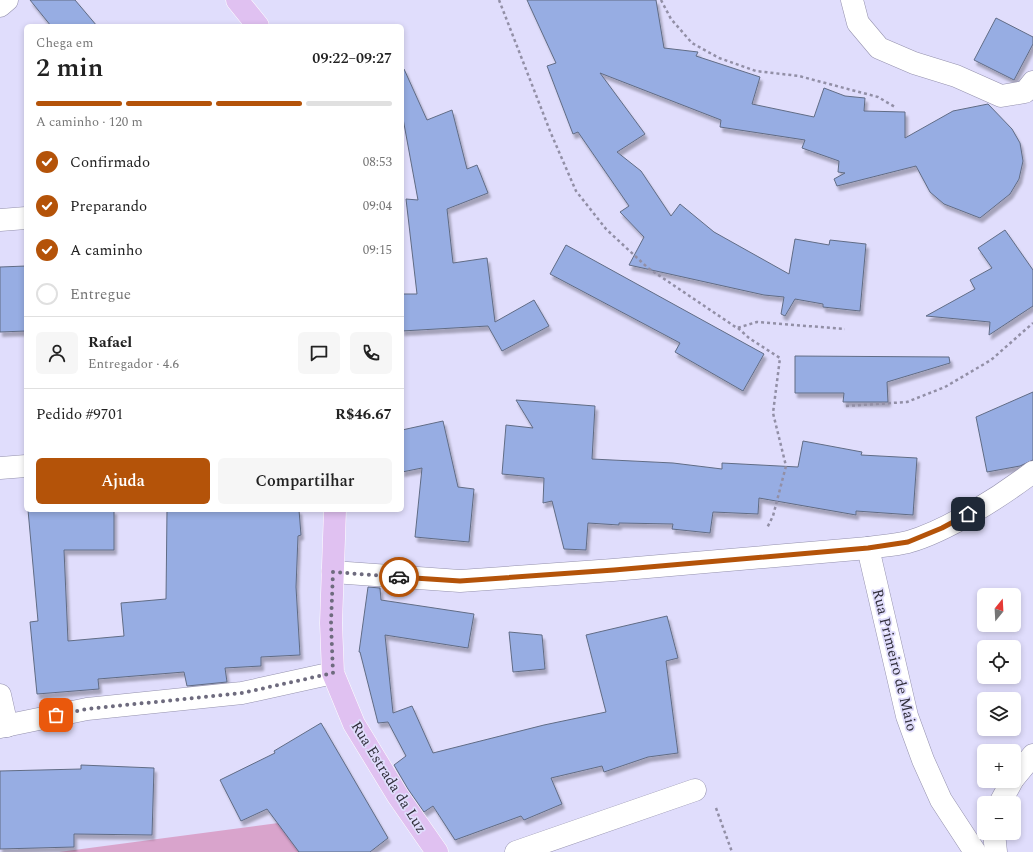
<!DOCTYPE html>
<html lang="pt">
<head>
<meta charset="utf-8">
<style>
	body { margin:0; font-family:Spectral,serif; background:#f6f6f6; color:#222; height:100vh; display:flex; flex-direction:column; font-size:15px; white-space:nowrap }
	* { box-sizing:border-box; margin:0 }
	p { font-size:13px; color:#767676 }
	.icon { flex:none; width:22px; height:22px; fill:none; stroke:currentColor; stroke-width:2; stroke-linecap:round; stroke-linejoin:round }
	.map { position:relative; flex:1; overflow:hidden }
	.panel { position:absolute; left:24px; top:24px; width:380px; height:488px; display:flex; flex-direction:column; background:#fff; border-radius:6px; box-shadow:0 2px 6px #0003 }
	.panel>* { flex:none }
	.needle { width:26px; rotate:18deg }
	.fabs { position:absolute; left:977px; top:588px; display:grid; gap:8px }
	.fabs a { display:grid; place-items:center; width:44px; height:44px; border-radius:6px; background:#fff; box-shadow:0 2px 6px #0003; font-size:20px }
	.pin { position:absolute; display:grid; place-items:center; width:34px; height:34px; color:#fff; margin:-17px; border-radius:8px; box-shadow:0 2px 6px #0006 }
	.courier { position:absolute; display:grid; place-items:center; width:40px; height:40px; margin:-20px; border:3px solid #b45309; border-radius:50%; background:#fff; color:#222; box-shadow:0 1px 5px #0007 }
	.head em { font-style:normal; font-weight:600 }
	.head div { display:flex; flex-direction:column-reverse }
	.head { display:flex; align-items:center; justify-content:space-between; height:68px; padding:0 12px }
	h1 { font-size:26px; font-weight:600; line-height:30px }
	.bar { display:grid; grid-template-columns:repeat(4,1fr); gap:6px 4px; align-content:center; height:48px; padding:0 12px }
	.bar i { height:5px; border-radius:3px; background:#e0e0e0 }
	.bar .selected { background:#b45309 }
	.bar p { grid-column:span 4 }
	.line { display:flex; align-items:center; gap:10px; padding:0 12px; border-top:1px solid #e0e0e0 }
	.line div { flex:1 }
	.round { display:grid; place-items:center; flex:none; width:42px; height:42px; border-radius:6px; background:#f6f6f6 }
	ol { padding:0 12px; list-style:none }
	li { display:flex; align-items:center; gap:12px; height:44px }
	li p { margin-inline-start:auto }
	li .icon { padding:4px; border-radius:50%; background:#b45309; color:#fff; stroke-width:4 }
	li:last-child { color:#767676 }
	li i { width:22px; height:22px; border:2px solid #e0e0e0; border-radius:50% }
	.primary-button { display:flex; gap:8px; margin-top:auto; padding:8px 12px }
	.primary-button a { flex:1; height:46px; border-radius:6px; background:#b45309; color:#fff; font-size:16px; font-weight:600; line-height:46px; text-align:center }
	.primary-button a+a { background:#f6f6f6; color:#222 }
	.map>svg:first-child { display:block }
	.green { fill:#d9a4cc }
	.building { fill:#97ade3; stroke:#616c85; filter:url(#shadow) }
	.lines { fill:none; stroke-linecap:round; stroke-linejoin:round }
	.minor-casing { stroke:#9491ad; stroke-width:23 }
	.major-casing { stroke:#fff; stroke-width:23 }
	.path { stroke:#928fa6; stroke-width:2.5; stroke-dasharray:3 3; stroke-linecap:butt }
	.minor { stroke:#fff; stroke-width:22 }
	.major { stroke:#e0c1f1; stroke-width:22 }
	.done { stroke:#6e6b7e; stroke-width:4; stroke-dasharray:0 7.2 }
	.route { stroke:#b45309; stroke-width:5 }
	.labels { text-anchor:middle; stroke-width:3.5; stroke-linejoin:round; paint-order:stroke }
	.street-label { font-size:15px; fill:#302e3a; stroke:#e0ddfc }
</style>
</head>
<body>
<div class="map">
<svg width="1033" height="852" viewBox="0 0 1033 852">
	<defs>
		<filter id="shadow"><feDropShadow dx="2.5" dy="4.5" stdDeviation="1" flood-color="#0004"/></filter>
	</defs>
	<rect width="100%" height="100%" fill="#e0ddfc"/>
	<polygon class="green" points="308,819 306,852 59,852"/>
	<g class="building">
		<polygon points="30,0 75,0 97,26 51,26"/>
		<polygon points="527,0 656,0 664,48 698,52 696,56 760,77 752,104 814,117 824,88 845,96 865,98 864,111 905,112 905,138 953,111 988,104 1012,129 1020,143 1023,161 1019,179 1010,194 980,218 944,204 930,192 916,166 837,186 834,179 845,173 838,172 839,161 802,148 805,140 720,127 721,120 600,73 645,134 617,152 641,171 671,216 680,204 714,232 789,274 795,239 829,245 830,240 866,244 860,311 823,307 823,304 795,299 785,316 781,314 784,297 764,295 629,265 644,237 620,212 629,206 578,132 573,134 547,66 556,63"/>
		<polygon points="996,18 1033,37 1033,44 1014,80 974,60"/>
		<polygon points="402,69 404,69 427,120 452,110 467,169 477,165 488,193 447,209 453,263 487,258 495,322 534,300 549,326 502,351 488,326 402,331 402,294 417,294 406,199 418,200 402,113"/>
		<polygon points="1005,230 1033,270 1033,306 989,335 990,322 926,316 975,289 970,280 992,268 978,248"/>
		<polygon points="566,245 764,354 743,391 675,352 680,343 550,274"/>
		<polygon points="26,266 26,331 0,332 0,267"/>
		<polygon points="795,356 949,357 950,363 887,382 888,402 843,402 844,393 795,393"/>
		<polygon points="1033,392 1033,460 1020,466 987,472 976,417"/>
		<polygon points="516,400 595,406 592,459 673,463 722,469 722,463 798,467 803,441 862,452 861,455 917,458 913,515 856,511 856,515 759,498 758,514 713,512 710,533 672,529 673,524 619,523 619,525 588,523 586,550 564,549 552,501 543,503 544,478 502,474 506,425 533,428"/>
		<polygon points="443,421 458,487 474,489 469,542 415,537 422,468 402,472 402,430"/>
		<polygon points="28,510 114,510 114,550 64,550 68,641 124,636 121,603 166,599 167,510 299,510 301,535 298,536 296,587 300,655 261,657 261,666 225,668 227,682 187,686 184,672 98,679 99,689 37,694 30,622 38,621"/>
		<polygon points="368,587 380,588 381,600 474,614 468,648 385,635 393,713 412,706 433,753 544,725 606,712 586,635 667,616 678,658 666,661 678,753 648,757 604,772 602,766 551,778 562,804 524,820 521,816 455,840 433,806 424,812 408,789 394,765 406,756 388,722 378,723 360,652 359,652"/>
		<polygon points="509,632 542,635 545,669 513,672"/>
		<polygon points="321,723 388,838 370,852 299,852 267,809 241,821 220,780 275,753 274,751"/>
		<polygon points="81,765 154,768 152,835 74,834 74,847 0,849 0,771 81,769"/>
	</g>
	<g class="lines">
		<g class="minor-casing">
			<g id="minor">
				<polyline points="852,0 858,23 879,48 914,63 956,76 1001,96 1025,92 1033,82"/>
				<polyline points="0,6 7,0"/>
				<polyline points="0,220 26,218"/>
				<polyline points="0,468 26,466"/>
				<polyline points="868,548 907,716 923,760 941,800 975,852"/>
				<path d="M333,572L460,581L613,570L868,548C881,546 895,545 908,542C947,531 1000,497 1033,472"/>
				<polyline points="0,695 7,726"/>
				<polyline points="0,727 87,709 242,693 333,673"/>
				<polyline points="1014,778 1033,755"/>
				<polyline points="1000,803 1012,781"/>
				<polyline points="994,833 996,852"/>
				<polyline points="516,852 695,790"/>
			</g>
		</g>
		<g class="major-casing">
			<g id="major">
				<polyline points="237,0 258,26"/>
				<polyline points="335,510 331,623 333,673 354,724 398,796 437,852"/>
			</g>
		</g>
		<g class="path">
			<polyline points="499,0 550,131 576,191 606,229 648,268 737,328 757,322 845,329"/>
			<polyline points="661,0 671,19 692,43 719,58 756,71 799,76 878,97 895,107"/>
			<polyline points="738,328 749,338 780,358 773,413 786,466 773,516 767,528"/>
			<polyline points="846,406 907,402 945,387 991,360 1033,323"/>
			<polyline points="716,808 732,852"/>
		</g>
		<use href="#minor" class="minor"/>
		<use href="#major" class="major"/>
	</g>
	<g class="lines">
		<polyline class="done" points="56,715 87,709 242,693 333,673 331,623 333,572 399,577"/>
		<polyline class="route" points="399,577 460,581 614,570 868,548 908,542 942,528 968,514"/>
	</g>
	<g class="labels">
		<g class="street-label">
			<text transform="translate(895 660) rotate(76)" y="5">Rua Primeiro de Maio</text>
			<text transform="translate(389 777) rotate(58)" y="5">Rua Estrada da Luz</text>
		</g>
	</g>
</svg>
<div class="fabs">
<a><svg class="needle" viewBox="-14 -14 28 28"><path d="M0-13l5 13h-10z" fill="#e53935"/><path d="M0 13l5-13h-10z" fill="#767676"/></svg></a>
<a><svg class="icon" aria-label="locate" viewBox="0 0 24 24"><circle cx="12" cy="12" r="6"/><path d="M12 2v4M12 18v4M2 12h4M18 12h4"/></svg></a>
<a><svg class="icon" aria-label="layers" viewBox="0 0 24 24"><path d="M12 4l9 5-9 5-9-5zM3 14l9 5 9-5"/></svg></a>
<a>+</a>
<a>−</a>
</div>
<div class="pin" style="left:56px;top:715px;background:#ea580c"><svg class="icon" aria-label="bag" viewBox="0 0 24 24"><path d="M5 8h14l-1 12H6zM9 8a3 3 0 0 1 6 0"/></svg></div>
<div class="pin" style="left:968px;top:514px;background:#1f2937"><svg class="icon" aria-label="home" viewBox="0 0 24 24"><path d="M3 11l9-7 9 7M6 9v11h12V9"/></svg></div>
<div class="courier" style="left:399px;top:577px"><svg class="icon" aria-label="car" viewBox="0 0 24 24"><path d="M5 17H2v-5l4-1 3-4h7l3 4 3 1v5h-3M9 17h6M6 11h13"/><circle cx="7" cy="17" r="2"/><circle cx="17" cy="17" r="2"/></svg></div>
<section class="panel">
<div class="head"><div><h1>2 min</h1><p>Chega em</p></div><em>09:22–09:27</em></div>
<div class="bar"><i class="selected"></i><i class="selected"></i><i class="selected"></i><i></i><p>A caminho · 120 m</p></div>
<ol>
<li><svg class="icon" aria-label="check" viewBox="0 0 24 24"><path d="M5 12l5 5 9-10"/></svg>Confirmado<p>08:53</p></li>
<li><svg class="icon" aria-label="check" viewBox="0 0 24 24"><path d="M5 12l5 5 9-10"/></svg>Preparando<p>09:04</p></li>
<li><svg class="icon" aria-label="check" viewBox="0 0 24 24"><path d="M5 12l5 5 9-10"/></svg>A caminho<p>09:15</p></li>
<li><i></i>Entregue</li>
</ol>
<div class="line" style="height:72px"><a class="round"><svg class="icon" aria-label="person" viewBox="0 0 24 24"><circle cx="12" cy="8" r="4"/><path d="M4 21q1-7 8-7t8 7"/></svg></a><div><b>Rafael</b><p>Entregador · 4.6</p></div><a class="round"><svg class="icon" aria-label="chat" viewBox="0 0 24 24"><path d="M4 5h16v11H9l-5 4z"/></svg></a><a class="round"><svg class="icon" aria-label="phone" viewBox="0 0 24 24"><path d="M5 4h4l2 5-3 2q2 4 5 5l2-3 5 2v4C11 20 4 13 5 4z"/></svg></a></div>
<div class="line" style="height:52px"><div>Pedido #9701</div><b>R$46.67</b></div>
<div class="primary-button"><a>Ajuda</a><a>Compartilhar</a></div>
</section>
</div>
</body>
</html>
